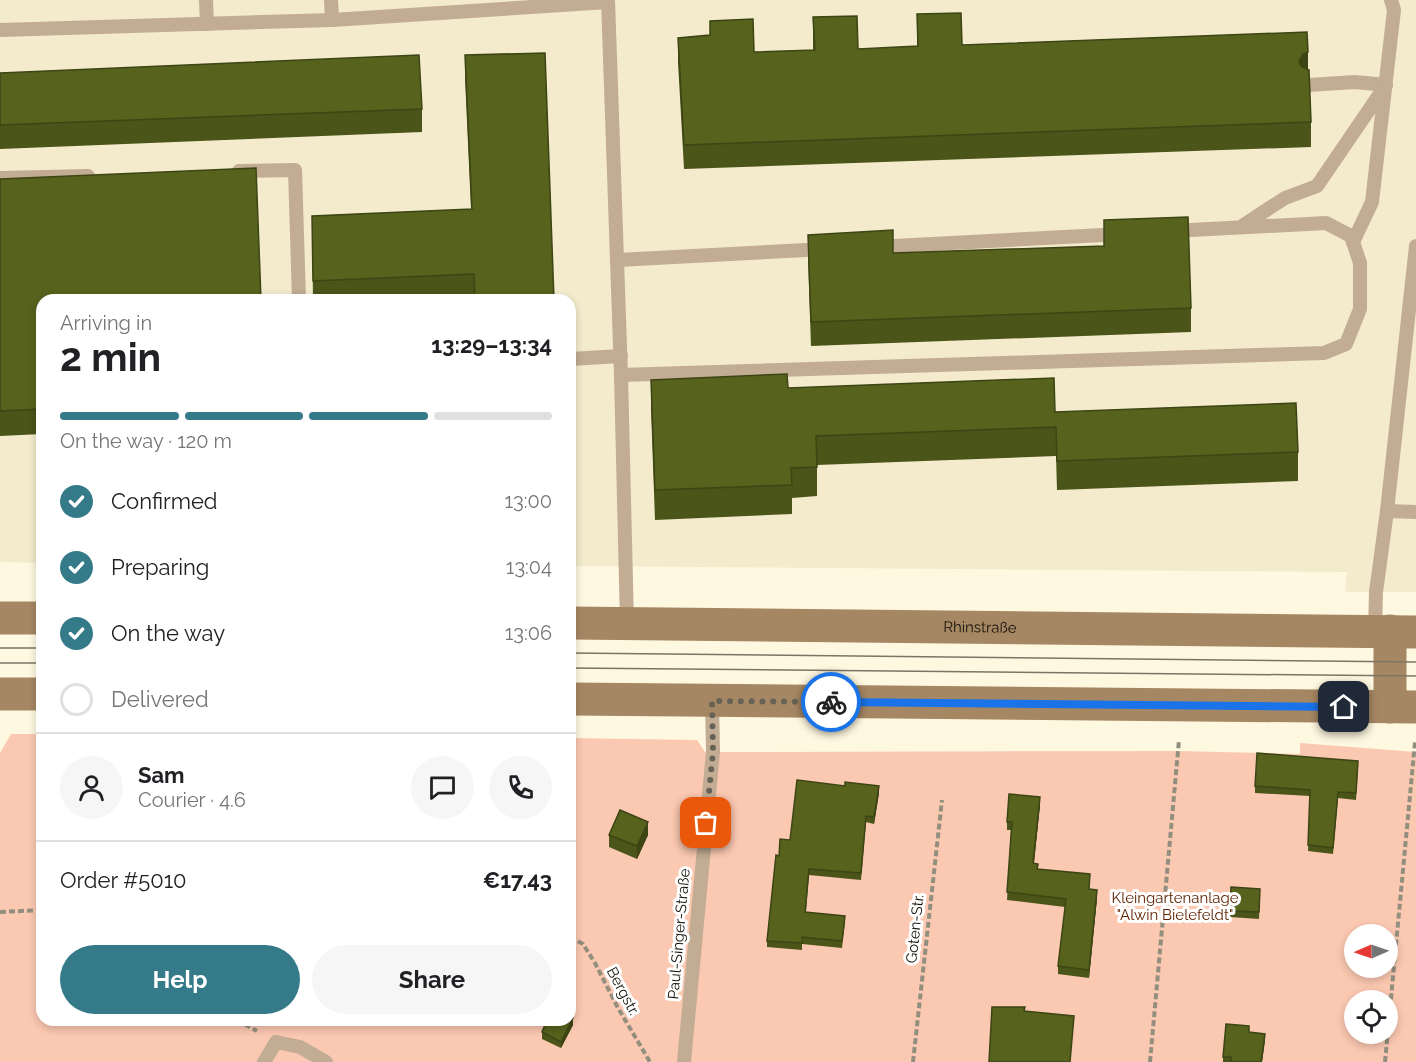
<!DOCTYPE html>
<html lang="en">
<head>
<meta charset="utf-8">
<style>
	body { margin:0; font-family:Raleway,sans-serif; background:#f6f6f6; color:#202124; height:100vh; display:flex; flex-direction:column; font-size:22px; white-space:nowrap }
	* { box-sizing:border-box; margin:0 }
	p { font-size:20px; color:#757577 }
	.icon { flex:none; width:33px; height:33px; fill:none; stroke:currentColor; stroke-width:2; stroke-linecap:round; stroke-linejoin:round }
	.map { position:relative; flex:1; overflow:hidden }
	.sheet { position:absolute; left:36px; top:294px; width:540px; height:732px; display:flex; flex-direction:column; background:#fff; border-radius:18px; box-shadow:0 3px 9px #0003 }
	.sheet>* { flex:none }
	.needle { width:39px; rotate:268deg }
	.fabs { position:absolute; left:1344px; top:924px; display:grid; gap:12px }
	.fabs a { display:grid; place-items:center; width:54px; height:54px; border-radius:50%; background:#fff; box-shadow:0 3px 9px #0003; font-size:30px }
	.pin { position:absolute; display:grid; place-items:center; width:51px; height:51px; color:#fff; margin:-26px; border-radius:12px; box-shadow:0 3px 9px #0006 }
	.courier { position:absolute; display:grid; place-items:center; width:60px; height:60px; margin:-30px; border:4px solid #1a73e8; border-radius:50%; background:#fff; color:#222; box-shadow:0 2px 8px #0007 }
	.headline em { font-style:normal; font-weight:700 }
	.headline div { display:flex; flex-direction:column-reverse }
	.headline { display:flex; align-items:center; justify-content:space-between; height:102px; padding:0 24px }
	h1 { font-size:39px; font-weight:700; line-height:45px }
	.bar { display:grid; grid-template-columns:repeat(4,1fr); gap:9px 6px; align-content:center; height:72px; padding:0 24px }
	.bar i { height:8px; border-radius:4px; background:#e0e0e0 }
	.bar .active { background:#357a88 }
	.bar p { grid-column:span 4 }
	.line { display:flex; align-items:center; gap:15px; padding:0 24px; border-top:2px solid #e0e0e0 }
	.line div { flex:1 }
	.round { display:grid; place-items:center; flex:none; width:63px; height:63px; border-radius:32px; background:#f6f6f6 }
	ol { padding:0 24px; list-style:none }
	li { display:flex; align-items:center; gap:18px; height:66px }
	li p { margin-inline-start:auto }
	li .icon { padding:6px; border-radius:50%; background:#357a88; color:#fff; stroke-width:4 }
	li:last-child { color:#757577 }
	li i { width:33px; height:33px; border:3px solid #e0e0e0; border-radius:50% }
	.primary-button { display:flex; gap:12px; margin-top:auto; padding:12px 24px }
	.primary-button a { flex:1; height:69px; border-radius:36px; background:#357a88; color:#fff; font-size:24px; font-weight:700; line-height:69px; text-align:center }
	.primary-button a+a { background:#f6f6f6; color:#202124 }
	.map>svg:first-child { display:block }
	.built { fill:#f3ebcc }
	.green { fill:#fbc8b1; fill-rule:evenodd }
	.lines { fill:none; stroke-linecap:round; stroke-linejoin:round }
	.path { stroke:#938f7e; stroke-width:4; stroke-dasharray:6 3; stroke-linecap:butt }
	.service { stroke:#c2ac94; stroke-width:14 }
	.secondary { stroke:#a68763; stroke-width:33 }
	.tram { stroke:#797566; stroke-width:1.5 }
	.wall { fill:#4b5419 }
	.shaded-wall { fill:#3d4514 }
	.building { fill:#57621d; stroke:#3d4514; stroke-width:1.5 }
	.done { stroke:#666255; stroke-width:6; stroke-dasharray:0 10.8 }
	.route { stroke:#1a73e8; stroke-width:8 }
	.labels { text-anchor:middle; stroke-width:6; stroke-linejoin:round; paint-order:stroke }
	.street-label { font-size:15px; fill:#14120a; stroke:#fff }
	.park-label { font-size:15px; fill:#5f2300; stroke:#fff }
</style>
</head>
<body>
<div class="map">
<svg width="1416" height="1062" viewBox="0 0 1416 1062">
	<rect width="100%" height="100%" fill="#fff8e0"/>
	<polygon class="built" points="0,0 1416,0 1416,592 1345,592 1347,572 570,566 570,300 42,300 42,563 0,562"/>
	<path class="green" d="M11,734H42V1020H570V738L697,740L705,752L1178,751L1300,754V743L1416,752V1062H0V753ZM1354,934H1388V968H1354ZM1354,1000H1388V1034H1354Z"/>
	<g class="lines">
		<g class="path">
			<polyline points="0,912 42,910"/>
			<polyline points="570,937 583,944 595,963 618,1008 650,1062"/>
			<polyline points="237,1020 257,1031"/>
			<polyline points="913,1062 942,800"/>
			<polyline points="1150,1062 1179,740"/>
			<polyline points="1385,1062 1415,742"/>
		</g>
		<g class="service">
			<polyline points="206,0 207,24"/>
			<polyline points="331,0 332,20"/>
			<polyline points="608,0 621,375 627,623"/>
			<polyline points="0,30 332,20 608,2"/>
			<polyline points="239,171 295,170 299,300"/>
			<polyline points="0,178 88,176"/>
			<polyline points="1242,226 1285,198 1317,186 1386,85 1355,82 1308,85"/>
			<polyline points="1353,242 1372,202 1394,10 1391,0"/>
			<polyline points="875,247 1122,234"/>
			<polyline points="618,260 825,249"/>
			<polyline points="570,359 621,356"/>
			<polyline points="621,375 1324,353 1346,344 1360,309 1360,263 1351,236 1326,223 1171,231"/>
			<polyline points="1387,511 1416,512"/>
			<polyline points="1375,631 1376,592 1387,511 1416,246"/>
			<polyline points="264,1062 276,1042 300,1047 326,1062"/>
			<polyline points="684,1062 713,752 712,701"/>
		</g>
		<g class="secondary">
			<polyline points="0,618 42,618"/>
			<path id="s1" d="M570,623L1416,632"/>
			<polyline points="0,694 42,694"/>
			<polyline points="570,699 1416,707"/>
			<polyline points="1390,707 1390,631"/>
		</g>
		<g class="tram">
			<polyline points="0,648 42,648"/>
			<polyline points="570,653 1416,662"/>
			<polyline points="0,663 42,663"/>
			<polyline points="570,668 1416,676"/>
		</g>
	</g>
	<g class="wall">
		<polygon points="917,14 962,45 1308,69 1311,122 1311,147 684,169 678,62 678,38 710,35 710,21 754,52 813,50 813,17 858,49 917,47"/>
		<polygon points="465,55 554,300 474,300 474,296 395,300 313,300 312,216 471,209 465,78"/>
		<polygon points="0,73 422,109 422,132 0,149"/>
		<polygon points="0,179 42,300 42,434 0,436"/>
		<polygon points="1104,220 1191,308 1191,332 811,346 808,259 808,235 893,253 1104,246"/>
		<polygon points="651,380 788,388 1055,412 1298,452 1298,481 1057,490 1056,456 817,465 817,496 792,498 792,514 655,520 651,409"/>
		<polygon points="42,750 42,765 39,764 39,757"/>
		<polygon points="1358,768 1356,800 1338,798 1333,854 1308,851 1310,796 1255,793 1255,786"/>
		<polygon points="845,786 879,793 874,824 866,822 861,880 809,875 806,912 845,922 842,948 802,944 802,950 767,947 767,941 779,856 790,840"/>
		<polygon points="1040,805 1034,863 1038,869 1090,889 1097,898 1089,978 1058,974 1058,966 1065,907 1007,900 1011,830 1007,830 1007,822"/>
		<polygon points="609,835 648,835 637,859 609,847"/>
		<polygon points="1231,887 1260,889 1259,919 1230,917"/>
		<polygon points="573,1025 561,1048 542,1039 542,1032"/>
		<polygon points="1249,1032 1265,1040 1262,1062 1223,1062 1223,1057"/>
	</g>
	<g class="shaded-wall">
		<polygon points="1308,52 1308,76 1303,78 1299,61 1303,54"/>
		<polygon points="879,786 879,793 874,824 874,817"/>
		<polygon points="1040,797 1040,805 1033,871 1033,863"/>
		<polygon points="648,822 648,835 637,859 637,846"/>
		<polygon points="1097,890 1097,898 1089,978 1089,970"/>
		<polygon points="573,1018 573,1025 561,1048 561,1042"/>
		<polygon points="1265,1034 1265,1040 1262,1062 1261,1062"/>
	</g>
	<g class="building">
		<polygon points="961,13 962,45 1307,32 1308,52 1303,54 1299,61 1301,66 1309,70 1311,122 684,145 678,38 710,35 710,21 753,19 754,52 815,50 813,17 857,16 858,49 918,46 917,14"/>
		<polygon points="545,53 554,300 475,300 474,274 313,281 312,216 472,209 465,55"/>
		<polygon points="419,55 422,109 0,125 0,73"/>
		<polygon points="256,168 261,300 42,300 42,409 0,411 0,179"/>
		<polygon points="1188,217 1191,308 811,322 808,235 893,230 893,253 1104,246 1104,220"/>
		<polygon points="787,374 788,388 1054,378 1055,412 1296,403 1298,452 1057,461 1056,427 816,436 817,467 791,468 792,485 655,490 651,380"/>
		<polygon points="42,750 42,758 39,757"/>
		<polygon points="1257,753 1358,761 1356,793 1338,792 1333,848 1308,845 1310,790 1255,786"/>
		<polygon points="797,780 845,786 845,782 879,786 874,817 866,816 861,873 809,869 805,912 845,916 842,941 802,937 802,943 767,941 776,855 779,856 780,839 790,840"/>
		<polygon points="1009,794 1040,797 1033,863 1038,864 1037,869 1090,874 1089,889 1097,890 1089,970 1058,966 1066,899 1007,892 1012,822 1007,822"/>
		<polygon points="620,810 648,822 637,846 609,835"/>
		<polygon points="1231,887 1260,889 1259,912 1230,911"/>
		<polygon points="992,1007 1025,1007 1024,1011 1074,1016 1070,1062 989,1062"/>
		<polygon points="570,1017 573,1018 561,1042 542,1032 547,1020 570,1020"/>
		<polygon points="1226,1024 1249,1026 1249,1032 1265,1034 1261,1062 1231,1062 1231,1057 1223,1057"/>
	</g>
	<g class="lines">
		<polyline class="done" points="706,823 713,752 712,701 831,702"/>
		<polyline class="route" points="831,702 1344,707"/>
	</g>
	<g class="labels">
		<g class="street-label">
			<text dy="5" stroke="none"><textPath href="#s1" startOffset="410">Rhinstraße</textPath></text>
			<text transform="translate(915 929) rotate(-84)" y="5">Goten-Str.</text>
			<text transform="translate(679 934) rotate(-85)" y="5">Paul-Singer-Straße</text>
			<text transform="translate(623 991) rotate(62)" y="5">Bergstr.</text>
		</g>
		<g class="park-label">
			<text x="1175" y="903">Kleingartenanlage<tspan x="1175" dy="17">"Alwin Bielefeldt"</tspan></text>
		</g>
	</g>
</svg>
<div class="fabs">
<a><svg class="needle" viewBox="-14 -14 28 28"><path d="M0-13l5 13h-10z" fill="#e53935"/><path d="M0 13l5-13h-10z" fill="#757577"/></svg></a>
<a><svg class="icon" aria-label="locate" viewBox="0 0 24 24"><circle cx="12" cy="12" r="6"/><path d="M12 2v4M12 18v4M2 12h4M18 12h4"/></svg></a>
</div>
<div class="pin" style="left:706px;top:823px;background:#ea580c"><svg class="icon" aria-label="bag" viewBox="0 0 24 24"><path d="M5 8h14l-1 12H6zM9 8a3 3 0 0 1 6 0"/></svg></div>
<div class="pin" style="left:1344px;top:707px;background:#1f2937"><svg class="icon" aria-label="home" viewBox="0 0 24 24"><path d="M3 11l9-7 9 7M6 9v11h12V9"/></svg></div>
<div class="courier" style="left:831px;top:702px"><svg class="icon" aria-label="bike" viewBox="0 0 24 24"><circle cx="6" cy="16" r="4"/><circle cx="18" cy="16" r="4"/><path d="M6 16l4-8h5l3 8M10 8l3 8H6M13 5h3"/></svg></div>
<section class="sheet">
<div class="headline"><div><h1>2 min</h1><p>Arriving in</p></div><em>13:29–13:34</em></div>
<div class="bar"><i class="active"></i><i class="active"></i><i class="active"></i><i></i><p>On the way · 120 m</p></div>
<ol>
<li><svg class="icon" aria-label="check" viewBox="0 0 24 24"><path d="M5 12l5 5 9-10"/></svg>Confirmed<p>13:00</p></li>
<li><svg class="icon" aria-label="check" viewBox="0 0 24 24"><path d="M5 12l5 5 9-10"/></svg>Preparing<p>13:04</p></li>
<li><svg class="icon" aria-label="check" viewBox="0 0 24 24"><path d="M5 12l5 5 9-10"/></svg>On the way<p>13:06</p></li>
<li><i></i>Delivered</li>
</ol>
<div class="line" style="height:108px"><a class="round"><svg class="icon" aria-label="person" viewBox="0 0 24 24"><circle cx="12" cy="8" r="4"/><path d="M4 21q1-7 8-7t8 7"/></svg></a><div><b>Sam</b><p>Courier · 4.6</p></div><a class="round"><svg class="icon" aria-label="chat" viewBox="0 0 24 24"><path d="M4 5h16v11H9l-5 4z"/></svg></a><a class="round"><svg class="icon" aria-label="phone" viewBox="0 0 24 24"><path d="M5 4h4l2 5-3 2q2 4 5 5l2-3 5 2v4C11 20 4 13 5 4z"/></svg></a></div>
<div class="line" style="height:78px"><div>Order #5010</div><b>€17.43</b></div>
<div class="primary-button"><a>Help</a><a>Share</a></div>
</section>
</div>
</body>
</html>
